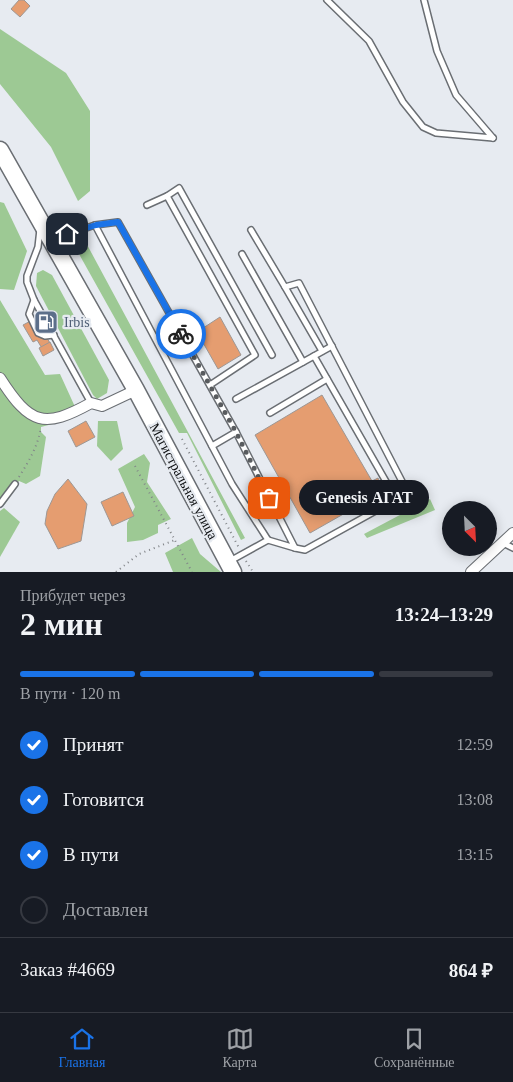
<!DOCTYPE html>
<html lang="ru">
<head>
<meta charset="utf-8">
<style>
	body { margin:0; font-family:"Times New Roman",serif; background:#20242c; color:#f1f3f6; height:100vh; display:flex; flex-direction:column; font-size:19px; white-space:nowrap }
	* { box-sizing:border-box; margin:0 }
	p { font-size:16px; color:#9ea1a6 }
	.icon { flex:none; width:28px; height:28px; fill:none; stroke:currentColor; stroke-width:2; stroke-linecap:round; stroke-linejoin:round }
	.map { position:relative; height:572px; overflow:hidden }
	.drawer { display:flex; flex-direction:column; background:#171b24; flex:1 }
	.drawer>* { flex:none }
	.needle { width:32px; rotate:156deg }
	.fabs { position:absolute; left:442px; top:501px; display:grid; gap:10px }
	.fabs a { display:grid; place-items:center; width:55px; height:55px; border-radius:50%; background:#171b24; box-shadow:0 2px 12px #0003; font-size:25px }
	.pin { position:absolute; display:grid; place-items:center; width:42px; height:42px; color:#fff; margin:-21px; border-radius:10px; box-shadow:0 2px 8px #0006 }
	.courier { position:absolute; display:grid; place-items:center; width:50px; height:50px; margin:-25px; border:4px solid #1a73e8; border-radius:50%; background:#fff; color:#222; box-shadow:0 1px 6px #0007 }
	.bubble { position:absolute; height:35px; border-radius:18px; background:#171b24; box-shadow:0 2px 12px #0003; font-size:16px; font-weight:600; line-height:35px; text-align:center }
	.headline em { font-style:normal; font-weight:600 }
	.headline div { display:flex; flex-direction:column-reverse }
	.headline { display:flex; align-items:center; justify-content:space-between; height:85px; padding:0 20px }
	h1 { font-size:32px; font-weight:600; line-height:38px }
	.bar { display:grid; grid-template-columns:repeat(4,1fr); gap:8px 5px; align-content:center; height:60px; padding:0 20px }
	.bar i { height:6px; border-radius:4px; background:#363941 }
	.bar .on { background:#1a73e8 }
	.bar p { grid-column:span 4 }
	.line { display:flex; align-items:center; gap:12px; padding:0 20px; border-top:1px solid #363941 }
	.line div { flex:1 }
	ol { padding:0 20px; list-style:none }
	li { display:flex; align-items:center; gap:15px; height:55px }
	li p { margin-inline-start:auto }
	li .icon { padding:5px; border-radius:50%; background:#1a73e8; color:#fff; stroke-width:4 }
	li:last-child { color:#9ea1a6 }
	li i { width:28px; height:28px; border:2px solid #363941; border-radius:50% }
	.tabs { display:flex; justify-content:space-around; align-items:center; height:70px; border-top:1px solid #363941; background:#171b24; font-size:14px; color:#9ea1a6 }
	.tabs a { display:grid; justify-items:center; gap:2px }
	.tabs .on { color:#1a73e8 }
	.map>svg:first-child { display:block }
	.green { fill:#9dc994 }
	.building { fill:#e59d70; stroke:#9d9794 }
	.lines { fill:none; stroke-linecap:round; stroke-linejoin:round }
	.service-casing { stroke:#6a6e73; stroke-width:8 }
	.minor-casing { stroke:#6a6e73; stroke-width:12 }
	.primary-casing { stroke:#6a6e73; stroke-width:19 }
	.path { stroke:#818488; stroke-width:2; stroke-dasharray:1 4; stroke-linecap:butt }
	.service { stroke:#fff; stroke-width:5 }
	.minor { stroke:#fff; stroke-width:10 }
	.primary { stroke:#fff; stroke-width:16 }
	.done { stroke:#595c5f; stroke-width:5; stroke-dasharray:0 9 }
	.route { stroke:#1a73e8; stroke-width:6 }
	.labels { text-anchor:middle; stroke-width:4.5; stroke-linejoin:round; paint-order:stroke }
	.service-label { font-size:14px; fill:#4e5e75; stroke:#e7ebf1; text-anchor:start }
	.street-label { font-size:14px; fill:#0d0f11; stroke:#e7ebf1 }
</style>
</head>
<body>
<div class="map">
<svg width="513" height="572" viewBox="0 0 513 572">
	<rect width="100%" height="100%" fill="#e7ebf1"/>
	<g class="green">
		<polygon points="0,29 66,73 90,111 90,191 78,201 51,147 0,84"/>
		<polygon points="0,202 4,203 27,251 14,290 0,289"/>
		<polygon points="84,239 245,538 241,540 187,433 179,433 79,254"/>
		<polygon points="43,270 52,275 109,380 107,393 97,399 93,395 36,286 37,273"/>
		<polygon points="0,300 45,375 60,374 76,409 64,421 41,427 41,432 46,437 40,476 26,484 19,481 5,504 0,507"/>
		<polygon points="98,421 117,421 123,449 111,461 97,446"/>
		<polygon points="144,454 150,463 147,482 171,519 158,525 158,533 143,540 127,542 127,523 135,507 118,469"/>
		<polygon points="430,499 435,510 367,538 364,534"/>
		<polygon points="4,508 20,522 0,557 0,511"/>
		<polygon points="192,538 200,554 221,572 173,572 165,553"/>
	</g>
	<g class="building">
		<polygon points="19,0 24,0 30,6 20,17 11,9"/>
		<polygon points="40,316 50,333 46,336 51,345 43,350 37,340 33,342 23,325"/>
		<polygon points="220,317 241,355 218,369 197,332"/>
		<polygon points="50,342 54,350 43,356 39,348"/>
		<polygon points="322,395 372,481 378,478 384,491 310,533 255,435"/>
		<polygon points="86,421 95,437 76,447 68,431"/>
		<polygon points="68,479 87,504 81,541 58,549 45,524 47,511 55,494"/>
		<polygon points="123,492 134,516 112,526 101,502"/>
	</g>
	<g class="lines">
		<g class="service-casing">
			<g id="service">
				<polyline points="327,0 369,41 403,102 423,127 436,133 493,138"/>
				<polyline points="424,0 437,51 456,95 493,138"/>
				<polyline points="147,205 167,196"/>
				<polyline points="95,225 118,222 236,432 212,446"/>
				<polyline points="40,229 38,247 27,276 27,282 34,300 91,403"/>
				<polyline points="251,230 285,287 299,283 408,493 305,550 295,548"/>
				<polyline points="54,239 95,225 232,484 268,540 230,561"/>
				<polyline points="242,254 303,362"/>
				<polyline points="285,287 322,351"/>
				<polyline points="34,300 29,314 38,333 45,336 54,335"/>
				<polyline points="332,346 314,356 396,499"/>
				<polyline points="210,385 255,355 167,196 179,188 272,355"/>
				<polyline points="236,399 314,356"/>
				<polyline points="270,413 327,379"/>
				<polyline points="236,432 295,548 268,540"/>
				<polyline points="0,504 15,484"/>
				<polyline points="503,543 513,548"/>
			</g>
		</g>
		<g class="minor-casing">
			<g id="minor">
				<path d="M0,378C30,425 44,429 91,403L102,406L136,390"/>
				<polyline points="471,572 513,533"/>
			</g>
		</g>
		<g class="primary-casing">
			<polyline id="primary" points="0,150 136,390 233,572"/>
		</g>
		<g class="path">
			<polyline points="182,439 239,548"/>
			<polyline points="135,466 192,572"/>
			<path d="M19,477C29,461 38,446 41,427"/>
			<polyline points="246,561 253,572"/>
			<polyline points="116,572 139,554 175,540"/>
		</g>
		<use href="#service" class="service"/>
		<use href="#minor" class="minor"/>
		<use href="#primary" class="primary"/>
	</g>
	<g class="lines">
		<polyline class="done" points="181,334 236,432 269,498"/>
		<polyline class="route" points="67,234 96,225 118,222 181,334"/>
	</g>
	<defs>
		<g id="fuel-square" transform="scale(1.25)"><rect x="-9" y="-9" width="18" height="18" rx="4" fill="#5c6f8a" stroke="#e7ebf1"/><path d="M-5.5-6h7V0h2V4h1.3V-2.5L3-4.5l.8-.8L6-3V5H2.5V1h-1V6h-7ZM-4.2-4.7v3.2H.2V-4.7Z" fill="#fff"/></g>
	</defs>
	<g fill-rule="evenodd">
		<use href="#fuel-square" x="46" y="322"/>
	</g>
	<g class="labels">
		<g class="service-label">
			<text x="64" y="327">Irbis</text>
		</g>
		<g class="street-label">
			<text transform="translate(184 481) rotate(62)" y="5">Магистральная улица</text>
		</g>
	</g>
</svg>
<div class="fabs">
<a><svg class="needle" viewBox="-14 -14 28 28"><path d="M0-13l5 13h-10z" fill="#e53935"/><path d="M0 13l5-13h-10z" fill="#9ea1a6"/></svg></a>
</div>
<div class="pin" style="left:269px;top:498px;background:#ea580c"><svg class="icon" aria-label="bag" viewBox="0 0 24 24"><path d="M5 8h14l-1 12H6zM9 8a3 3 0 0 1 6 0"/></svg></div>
<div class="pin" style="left:67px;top:234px;background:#1f2937"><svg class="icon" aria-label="home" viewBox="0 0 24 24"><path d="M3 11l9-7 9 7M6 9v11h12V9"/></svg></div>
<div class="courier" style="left:181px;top:334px"><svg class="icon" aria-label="bike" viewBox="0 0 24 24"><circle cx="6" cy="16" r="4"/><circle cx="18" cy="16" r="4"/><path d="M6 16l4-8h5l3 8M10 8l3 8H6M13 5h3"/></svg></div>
<div class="bubble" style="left:299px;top:480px;width:130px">Genesis АГАТ</div>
</div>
<section class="drawer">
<div class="headline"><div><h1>2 мин</h1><p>Прибудет через</p></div><em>13:24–13:29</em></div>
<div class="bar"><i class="on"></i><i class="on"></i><i class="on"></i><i></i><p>В пути · 120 m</p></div>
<ol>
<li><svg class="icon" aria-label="check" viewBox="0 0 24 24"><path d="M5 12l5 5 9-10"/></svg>Принят<p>12:59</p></li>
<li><svg class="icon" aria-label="check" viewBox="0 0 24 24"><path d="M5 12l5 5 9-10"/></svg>Готовится<p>13:08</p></li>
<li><svg class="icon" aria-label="check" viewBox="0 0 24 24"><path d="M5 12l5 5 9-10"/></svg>В пути<p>13:15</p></li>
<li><i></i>Доставлен</li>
</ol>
<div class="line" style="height:65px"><div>Заказ #4669</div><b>864 ₽</b></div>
</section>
<nav class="tabs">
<a class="on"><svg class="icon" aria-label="home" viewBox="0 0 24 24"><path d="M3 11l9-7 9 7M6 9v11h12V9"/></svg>Главная</a>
<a><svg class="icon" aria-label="map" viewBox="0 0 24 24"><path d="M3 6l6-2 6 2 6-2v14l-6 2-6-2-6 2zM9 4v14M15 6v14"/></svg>Карта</a>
<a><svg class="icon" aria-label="saved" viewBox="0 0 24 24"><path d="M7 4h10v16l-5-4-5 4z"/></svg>Сохранённые</a>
</nav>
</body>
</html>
